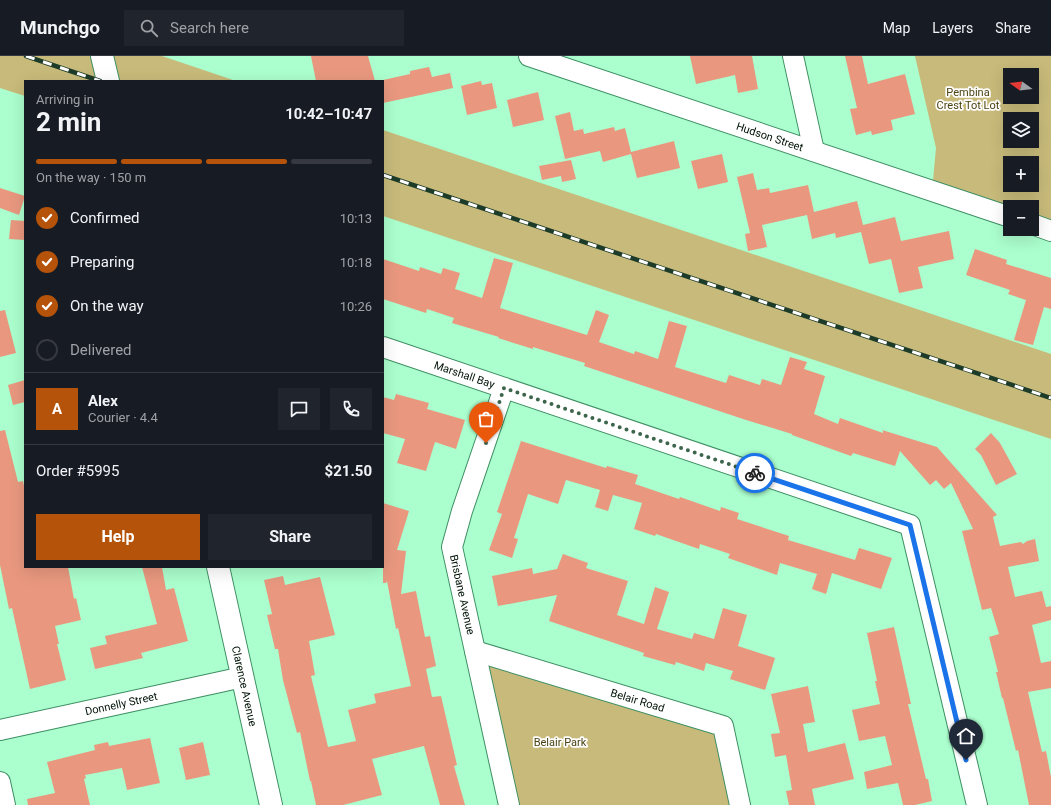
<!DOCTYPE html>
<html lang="en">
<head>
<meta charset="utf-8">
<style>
	body { margin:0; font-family:Roboto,sans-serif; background:#20242c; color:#f1f3f6; height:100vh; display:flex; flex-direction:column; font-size:15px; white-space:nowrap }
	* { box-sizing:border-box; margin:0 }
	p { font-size:13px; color:#9ea1a6 }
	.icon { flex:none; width:22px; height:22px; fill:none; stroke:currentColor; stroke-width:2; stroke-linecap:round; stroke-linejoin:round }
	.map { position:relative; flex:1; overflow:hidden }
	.side { position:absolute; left:24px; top:24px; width:360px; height:488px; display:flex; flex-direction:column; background:#171b24; border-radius:0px; box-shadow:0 4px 16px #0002 }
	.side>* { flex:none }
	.needle { width:26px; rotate:285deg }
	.tools { position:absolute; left:1003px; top:12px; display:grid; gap:8px }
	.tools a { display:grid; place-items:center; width:36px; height:36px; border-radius:0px; background:#171b24; box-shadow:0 4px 16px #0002; font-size:20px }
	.pin { position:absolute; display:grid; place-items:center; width:34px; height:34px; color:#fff; margin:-41px -17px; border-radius:50% 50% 50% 0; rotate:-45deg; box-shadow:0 0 4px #0007 }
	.pin .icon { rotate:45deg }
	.courier { position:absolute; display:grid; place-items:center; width:40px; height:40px; margin:-20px; border:3px solid #1a73e8; border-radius:50%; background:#fff; color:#222; box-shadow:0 1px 5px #0007 }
	.overview em { font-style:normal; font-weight:700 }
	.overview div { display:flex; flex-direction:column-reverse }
	.overview { display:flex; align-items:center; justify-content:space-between; height:68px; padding:0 12px }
	h1 { font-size:26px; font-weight:700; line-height:30px }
	.bar { display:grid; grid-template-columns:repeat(4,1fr); gap:6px 4px; align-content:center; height:48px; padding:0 12px }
	.bar i { height:5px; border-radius:3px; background:#363941 }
	.bar .current { background:#b45309 }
	.bar p { grid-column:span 4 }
	.line { display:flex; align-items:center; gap:10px; padding:0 12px; border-top:1px solid #363941 }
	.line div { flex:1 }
	.round { display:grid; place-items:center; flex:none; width:42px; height:42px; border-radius:0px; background:#20242c }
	ol { padding:0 12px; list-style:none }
	li { display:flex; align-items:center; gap:12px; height:44px }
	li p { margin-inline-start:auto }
	li .icon { padding:4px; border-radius:50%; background:#b45309; color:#fff; stroke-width:4 }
	li:last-child { color:#9ea1a6 }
	li i { width:22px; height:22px; border:2px solid #363941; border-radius:50% }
	.action { display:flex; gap:8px; margin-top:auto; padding:8px 12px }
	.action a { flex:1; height:46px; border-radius:0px; background:#b45309; color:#fff; font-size:16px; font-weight:700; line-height:46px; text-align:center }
	.action a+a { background:#20242c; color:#f1f3f6 }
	header { display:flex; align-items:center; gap:24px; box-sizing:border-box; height:56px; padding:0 20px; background:#171b24; border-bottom:1px solid #363941 }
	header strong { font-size:19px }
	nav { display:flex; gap:22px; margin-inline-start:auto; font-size:14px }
	.search { width:280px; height:36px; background:#20242c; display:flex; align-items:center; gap:10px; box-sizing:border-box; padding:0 14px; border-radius:0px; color:#9ea1a6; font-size:15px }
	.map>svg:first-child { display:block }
	.green { fill:#c7ba7a; fill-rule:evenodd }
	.building { fill:#e9987f }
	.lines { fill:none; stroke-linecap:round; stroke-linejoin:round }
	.street-casing { stroke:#3e8f64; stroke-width:22 }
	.secondary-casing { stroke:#3e8f64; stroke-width:24 }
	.street { stroke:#fff; stroke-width:20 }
	.secondary { stroke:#fff; stroke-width:22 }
	.rail-casing { stroke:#1d3b29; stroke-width:4.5 }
	.rail { stroke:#fff; stroke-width:3; stroke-dasharray:9; stroke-linecap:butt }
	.done { stroke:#3c654c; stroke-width:4; stroke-dasharray:0 7.2 }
	.route { stroke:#1a73e8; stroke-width:5 }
	.labels { text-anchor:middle; stroke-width:3.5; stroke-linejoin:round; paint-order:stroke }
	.park-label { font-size:11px; fill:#4b4211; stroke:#fff }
	.street-label { font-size:11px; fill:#001307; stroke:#fff }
</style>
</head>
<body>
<header>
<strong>Munchgo</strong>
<div class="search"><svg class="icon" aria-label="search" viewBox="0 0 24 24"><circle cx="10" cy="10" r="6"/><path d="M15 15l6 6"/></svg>Search here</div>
<nav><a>Map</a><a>Layers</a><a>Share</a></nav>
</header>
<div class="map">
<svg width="1051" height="749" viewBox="0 0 1051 749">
	<rect width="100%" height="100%" fill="#abfecd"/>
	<g class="green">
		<polygon points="0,0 162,0 236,25 25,25 25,40 0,32"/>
		<path d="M915,0H1051V175L1032,168V151H1010L932,135L936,92ZM1010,19H1032V41H1010ZM1010,63H1032V85H1010ZM1010,107H1032V129H1010Z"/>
		<polygon points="383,74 1051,298 1051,383 383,160"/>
		<polygon points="475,595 723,670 740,749 509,749"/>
	</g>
	<g class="building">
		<polygon points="311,0 368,0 375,25 316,25"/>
		<polygon points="690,0 752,0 758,33 738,37 735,19 696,28"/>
		<polygon points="845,0 862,0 868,28 905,18 915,58 891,64 893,74 872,79 871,75 856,79 850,53 857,52"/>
		<polygon points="429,11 432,21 450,17 453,32 383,47 383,24 410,18 410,15"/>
		<polygon points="481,25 482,29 492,27 497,52 467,59 461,30"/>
		<polygon points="538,36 544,64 513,71 507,44"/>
		<polygon points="570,56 574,75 583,73 584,78 614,71 615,75 625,72 631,96 674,85 680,112 637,122 631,98 603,106 600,95 565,103 555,60"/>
		<polygon points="722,98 728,126 698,133 691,105"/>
		<polygon points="571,104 576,123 562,126 561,120 542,124 539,110"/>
		<polygon points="753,117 757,134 769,132 770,137 808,129 814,156 857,145 863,169 895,161 901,185 949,175 954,203 918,211 923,232 899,237 891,203 869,208 861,176 836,182 835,177 812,183 807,159 762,169 767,191 748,195 745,178 750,177 737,121"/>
		<polygon points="0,132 25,140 19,159 0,152"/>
		<polygon points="11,164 25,165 25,184 9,183"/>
		<polygon points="975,193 1007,204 1006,208 1051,222 1051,253 1044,251 1033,289 1014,284 1026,244 1008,238 1010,234 966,219"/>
		<polygon points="494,202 513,207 500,252 587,279 596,254 609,259 599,286 634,298 635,295 658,303 669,265 687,270 675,311 726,327 729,319 760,329 762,323 781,329 790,301 807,306 804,313 825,320 814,358 838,368 840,362 883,377 883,375 882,374 937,391 997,459 993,461 1000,490 1021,486 1023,488 1027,485 1035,483 1039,505 1008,511 1015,541 1042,535 1046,551 1051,550 1051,564 1032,569 1041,607 1051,605 1051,632 1028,636 1042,696 1046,695 1051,721 1051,749 1029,749 1018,694 1016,695 1003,642 1002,642 996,616 998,616 989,581 999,578 991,552 982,554 962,475 973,473 951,427 944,433 936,424 930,429 900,395 895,410 853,397 851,400 792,379 792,378 743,363 584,310 585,307 533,291 533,293 498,282 499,281 452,267 454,262 427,253 426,257 383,243 383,203 419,215 420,211 441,218 443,212 460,217 455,233 482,242"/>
		<polygon points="5,254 16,297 0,301 0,255"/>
		<polygon points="25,324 25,346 13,349 8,329"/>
		<polygon points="396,338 429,347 427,353 465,364 456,393 435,386 426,415 397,407 405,383 383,377 383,341 394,344"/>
		<polygon points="5,374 18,426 23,425 25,435 25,511 68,511 74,543 76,542 81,564 55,570 59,588 57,588 66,624 30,633 12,552 9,553 0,509 0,375"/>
		<polygon points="991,377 1000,387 1017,418 996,429 981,399 975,393"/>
		<polygon points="521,385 606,412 607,410 638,419 635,428 679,443 680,441 720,455 721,451 739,457 737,463 789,480 788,484 855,504 859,492 892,502 881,533 832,517 826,538 812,533 817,518 780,507 777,519 728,502 730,498 700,488 699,493 656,478 655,480 634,473 642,447 613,439 608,455 595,451 600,434 566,424 558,448 528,438 514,482 518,483 512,502 489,494 502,458 497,456"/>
		<polygon points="383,447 409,455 397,494 406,495 401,538 416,535 425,581 430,580 436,610 426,613 432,641 441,640 457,709 454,710 465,749 440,749 424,690 372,703 382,739 343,749 316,749 311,725 310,725 300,676 297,677 283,624 278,593 275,593 267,559 272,558 264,524 283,520 285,529 320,521 335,579 309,585 315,619 311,620 328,691 356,685 348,654 376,647 374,638 411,630 398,572 396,573 387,525 386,527 383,527"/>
		<polygon points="563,498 588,507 586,512 628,525 617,559 644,568 655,531 669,536 657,573 692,583 694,577 714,583 723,552 747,559 738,590 775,602 765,634 730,623 733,615 706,607 704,615 676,606 675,609 643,600 644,597 549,565 557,539 498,550 492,520 532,512 533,518 557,513"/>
		<polygon points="142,511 162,511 166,534 174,532 188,585 141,597 143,602 95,613 90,592 107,588 105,580 157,568"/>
		<polygon points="894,571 911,648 908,648 926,723 928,723 932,745 915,749 903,749 898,727 867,733 864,716 892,709 885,680 859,685 852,654 880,648 875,625 877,625 867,577"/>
		<polygon points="808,630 815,666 803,668 808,696 845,687 854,723 812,733 815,749 789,749 786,735 792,734 786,699 775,701 771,678 780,677 771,638"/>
		<polygon points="150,682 160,727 127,734 122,712 85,719 86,722 84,723 90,749 28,749 27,743 55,737 47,706 95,694 94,689 108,686 109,690"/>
		<polygon points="203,686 210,719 186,724 179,692"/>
	</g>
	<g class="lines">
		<g class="street-casing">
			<g id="street">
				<path id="s1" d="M529,0L1010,161"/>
				<polyline points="793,0 814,95"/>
				<polyline points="1032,168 1051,175"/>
				<path id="s2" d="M383,291L910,469L977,749"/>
				<path id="s3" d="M504,332L462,455L452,491L509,749"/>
				<path id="s4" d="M475,595L723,670L740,749"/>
				<path id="s5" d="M0,674L243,621"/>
				<polyline points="0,726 5,749"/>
			</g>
		</g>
		<g class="secondary-casing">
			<g id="secondary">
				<polyline points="102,0 108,25"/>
				<path id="s6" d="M218,511L271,749"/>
			</g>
		</g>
		<use href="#street" class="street"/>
		<use href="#secondary" class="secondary"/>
		<g class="rail-casing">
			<g id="rail">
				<polyline points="26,0 100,25"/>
				<polyline points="383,119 1051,342"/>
			</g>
		</g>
		<use href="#rail" class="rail"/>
	</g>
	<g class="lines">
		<polyline class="done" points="486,387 504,332 755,417"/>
		<polyline class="route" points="755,417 910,469 966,704"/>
	</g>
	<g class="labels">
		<g class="park-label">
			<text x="968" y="40">Pembina<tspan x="968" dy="13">Crest Tot Lot</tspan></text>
			<text x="560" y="690">Belair Park</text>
		</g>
		<g class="street-label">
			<text dy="4" stroke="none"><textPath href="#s1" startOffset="254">Hudson Street</textPath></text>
			<text dy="4" stroke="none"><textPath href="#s2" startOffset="86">Marshall Bay</textPath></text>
			<text dy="4" stroke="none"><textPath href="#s3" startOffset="216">Brisbane Avenue</textPath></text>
			<text dy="4" stroke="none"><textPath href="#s6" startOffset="122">Clarence Avenue</textPath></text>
			<text dy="4" stroke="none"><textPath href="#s4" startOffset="170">Belair Road</textPath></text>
			<text dy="4" stroke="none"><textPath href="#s5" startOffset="124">Donnelly Street</textPath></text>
		</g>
	</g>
</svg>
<div class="tools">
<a><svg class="needle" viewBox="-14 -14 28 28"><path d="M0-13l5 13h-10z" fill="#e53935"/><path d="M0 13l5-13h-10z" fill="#9ea1a6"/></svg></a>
<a><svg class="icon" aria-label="layers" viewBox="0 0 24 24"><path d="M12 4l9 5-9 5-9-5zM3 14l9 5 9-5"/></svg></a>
<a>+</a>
<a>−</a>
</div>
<div class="pin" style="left:486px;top:387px;background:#ea580c"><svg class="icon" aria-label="bag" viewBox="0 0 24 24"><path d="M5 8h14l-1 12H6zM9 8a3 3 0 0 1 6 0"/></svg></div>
<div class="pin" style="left:966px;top:704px;background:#1f2937"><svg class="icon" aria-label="home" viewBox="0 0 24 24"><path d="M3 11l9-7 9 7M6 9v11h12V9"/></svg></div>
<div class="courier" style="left:755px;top:417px"><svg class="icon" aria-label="bike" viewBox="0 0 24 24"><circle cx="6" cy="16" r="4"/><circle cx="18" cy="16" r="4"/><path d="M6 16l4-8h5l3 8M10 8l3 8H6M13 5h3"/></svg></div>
<section class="side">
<div class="overview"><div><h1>2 min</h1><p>Arriving in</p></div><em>10:42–10:47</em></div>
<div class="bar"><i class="current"></i><i class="current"></i><i class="current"></i><i></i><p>On the way · 150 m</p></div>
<ol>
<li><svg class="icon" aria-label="check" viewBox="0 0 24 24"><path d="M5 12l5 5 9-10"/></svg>Confirmed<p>10:13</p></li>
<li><svg class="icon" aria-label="check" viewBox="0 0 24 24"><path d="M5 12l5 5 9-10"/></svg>Preparing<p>10:18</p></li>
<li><svg class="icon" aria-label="check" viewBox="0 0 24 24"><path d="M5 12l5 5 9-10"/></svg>On the way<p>10:26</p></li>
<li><i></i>Delivered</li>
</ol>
<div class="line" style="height:72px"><b class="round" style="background:#b45309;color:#fff">A</b><div><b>Alex</b><p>Courier · 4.4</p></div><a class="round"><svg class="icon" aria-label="chat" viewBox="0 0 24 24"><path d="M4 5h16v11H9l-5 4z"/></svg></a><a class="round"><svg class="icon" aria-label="phone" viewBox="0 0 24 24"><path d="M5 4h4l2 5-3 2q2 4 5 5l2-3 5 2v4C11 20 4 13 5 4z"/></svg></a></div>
<div class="line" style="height:52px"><div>Order #5995</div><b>$21.50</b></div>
<div class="action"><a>Help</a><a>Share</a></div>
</section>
</div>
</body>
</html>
